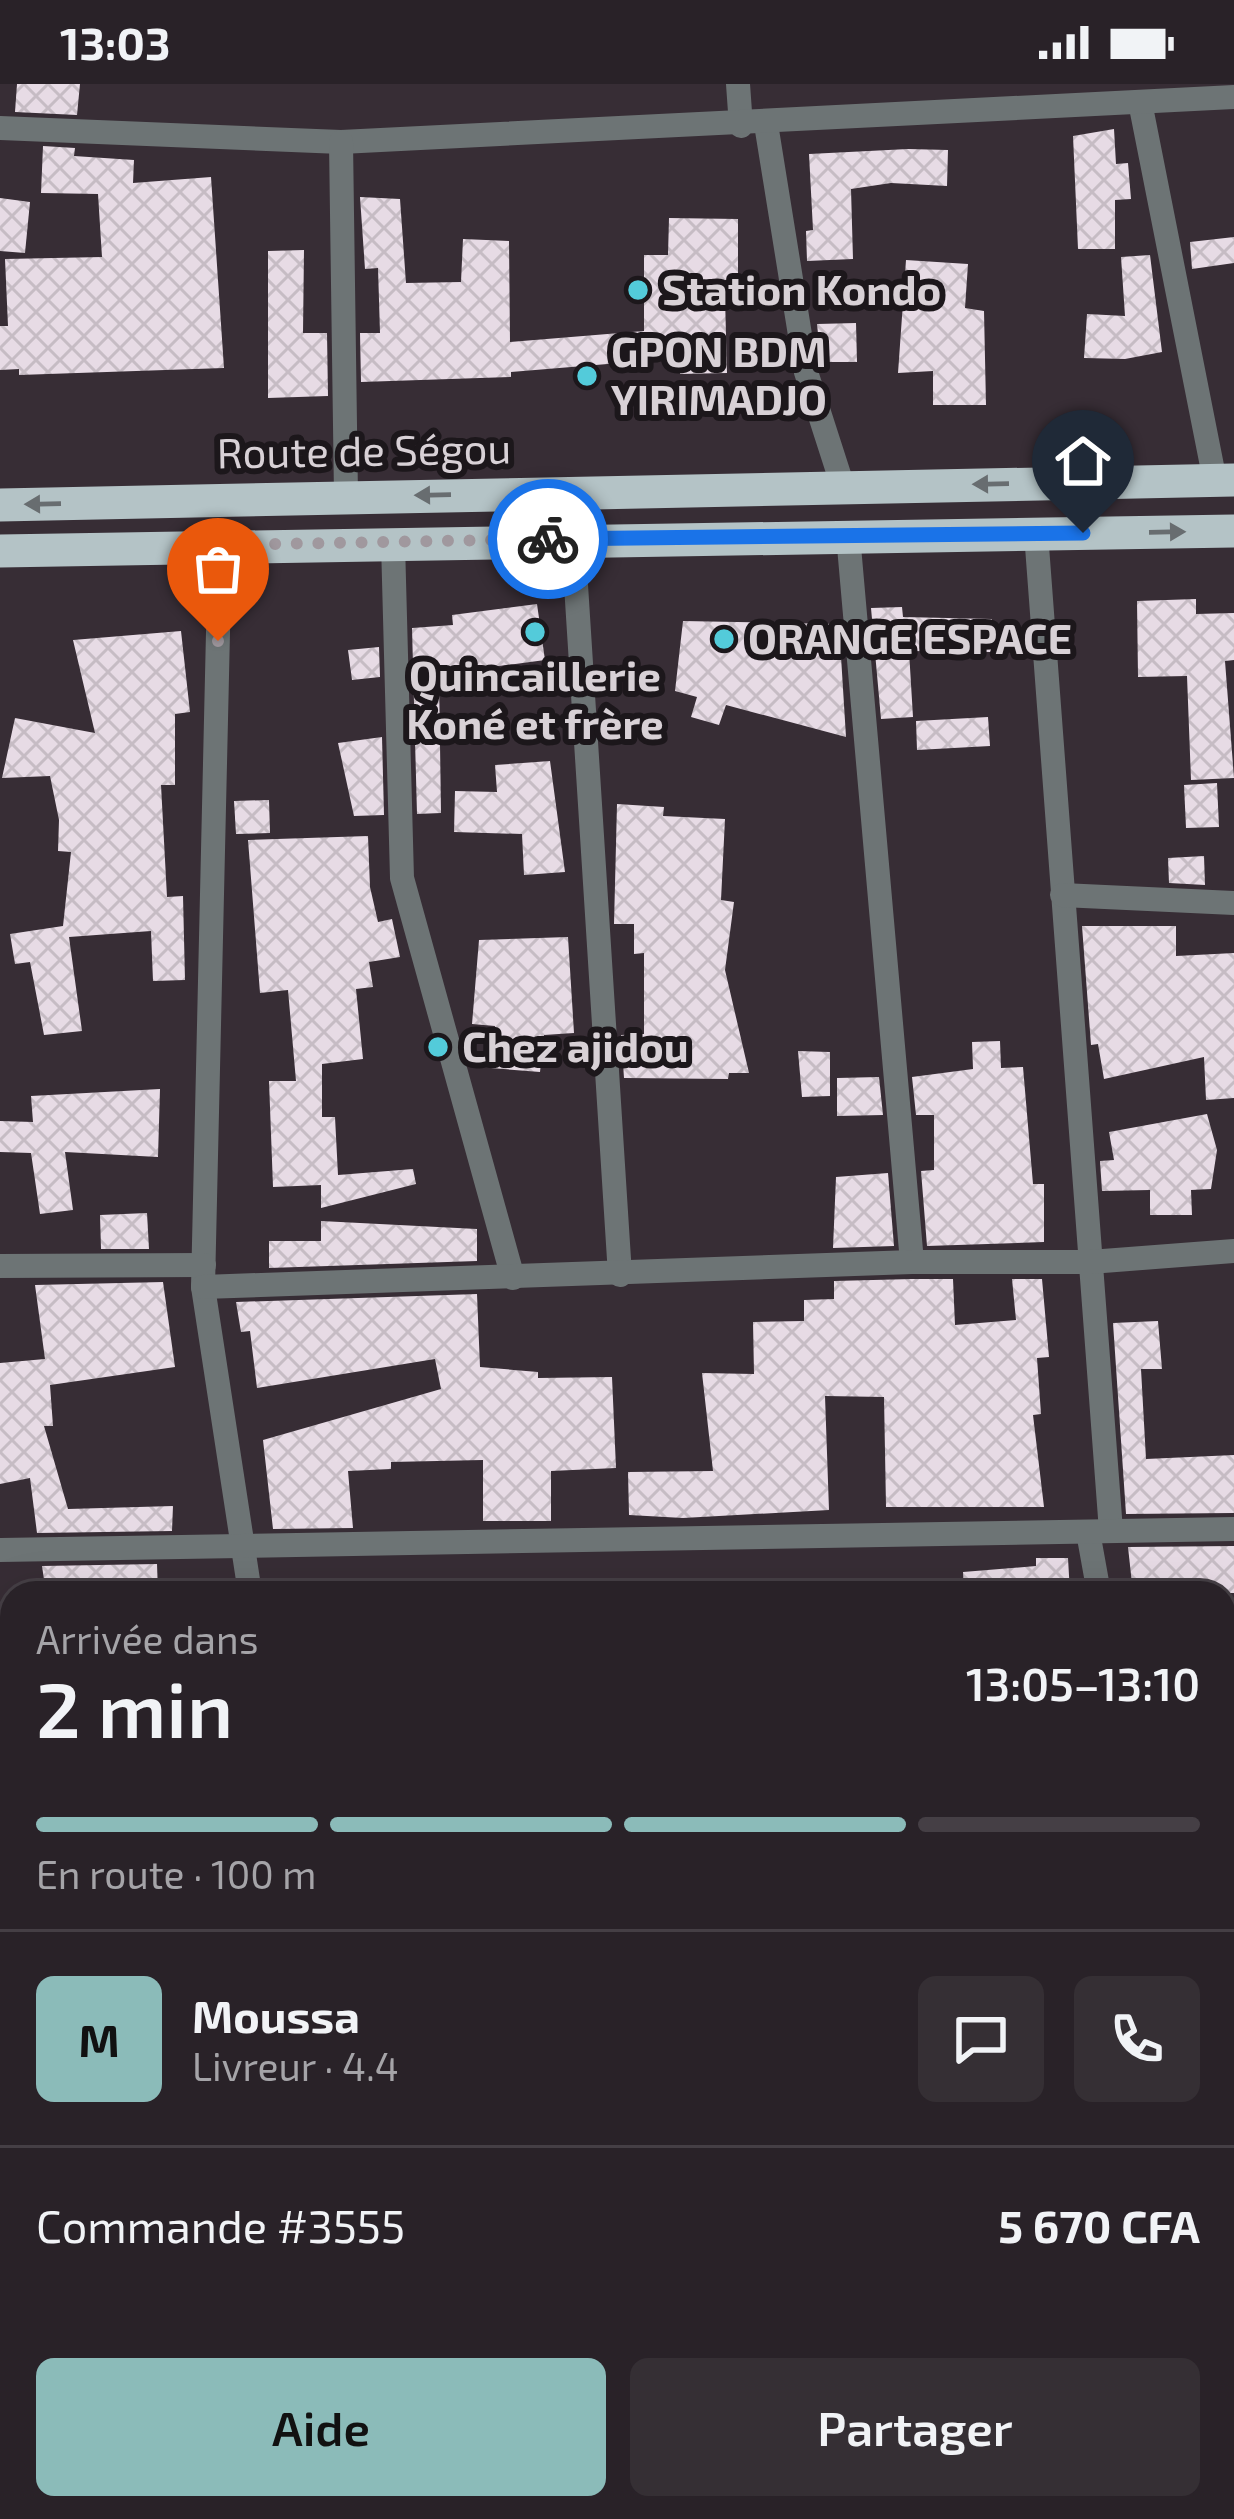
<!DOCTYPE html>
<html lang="fr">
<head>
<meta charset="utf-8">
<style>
	body { margin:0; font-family:"Exo 2",sans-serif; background:#352f34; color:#f1f3f6; height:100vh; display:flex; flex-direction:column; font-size:45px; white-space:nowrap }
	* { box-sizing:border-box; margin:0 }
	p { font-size:39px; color:#a5a4a8 }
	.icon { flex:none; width:66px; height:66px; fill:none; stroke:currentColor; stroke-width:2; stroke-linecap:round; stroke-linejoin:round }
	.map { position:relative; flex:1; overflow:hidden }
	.side { position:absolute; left:0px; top:1497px; width:1236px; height:939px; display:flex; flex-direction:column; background:#292228; border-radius:36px 36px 0 0; box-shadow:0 12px 48px #0002,0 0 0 3px #453f45 }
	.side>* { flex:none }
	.pin { position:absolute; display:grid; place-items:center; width:102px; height:102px; color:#fff; margin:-123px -51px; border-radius:50% 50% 50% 0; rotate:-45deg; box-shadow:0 0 12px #0007 }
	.pin .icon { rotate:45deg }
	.courier { position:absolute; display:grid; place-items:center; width:120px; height:120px; margin:-60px; border:9px solid #1a73e8; border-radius:50%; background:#fff; color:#222; box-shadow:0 3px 15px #0007 }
	.overview em { font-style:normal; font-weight:600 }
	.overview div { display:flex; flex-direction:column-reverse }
	.overview { display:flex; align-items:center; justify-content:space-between; height:204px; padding:0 36px }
	h1 { font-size:78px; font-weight:600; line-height:90px }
	.bar { display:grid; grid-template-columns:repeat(4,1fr); gap:18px 12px; align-content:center; height:144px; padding:0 36px }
	.bar i { height:15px; border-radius:9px; background:#453f45 }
	.bar .on { background:#8bbbb9 }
	.bar p { grid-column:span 4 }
	.line { display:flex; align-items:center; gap:30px; padding:0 36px; border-top:3px solid #453f45 }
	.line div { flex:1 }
	.round { display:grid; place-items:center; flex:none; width:126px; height:126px; border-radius:18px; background:#352f34 }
	.cta { display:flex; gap:24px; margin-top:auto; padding:24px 36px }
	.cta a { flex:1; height:138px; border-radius:18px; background:#8bbbb9; color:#111; font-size:48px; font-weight:600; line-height:138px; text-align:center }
	.cta a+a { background:#352f34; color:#f1f3f6 }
	.status { display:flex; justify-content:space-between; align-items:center; height:84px; padding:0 60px; background:#292228; direction:ltr }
	.status svg { height:33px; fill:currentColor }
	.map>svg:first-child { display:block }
	.building { fill:url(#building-cross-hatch) }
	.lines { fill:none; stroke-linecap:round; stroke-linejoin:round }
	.minor { stroke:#6d7475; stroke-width:24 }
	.trunk { stroke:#b4c3c6; stroke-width:33 }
	.oneway { fill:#686d70 }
	.done { stroke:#a0989e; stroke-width:12; stroke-dasharray:0 21.6 }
	.route { stroke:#1a73e8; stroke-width:15 }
	.poi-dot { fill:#53cbda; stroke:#1c171b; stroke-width:4.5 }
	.labels { text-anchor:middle; stroke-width:12; stroke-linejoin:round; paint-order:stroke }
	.poi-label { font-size:42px; font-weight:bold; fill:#d8d1d6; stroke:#1c171b; text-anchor:start }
	.street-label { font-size:42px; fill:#d8d1d6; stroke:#1c171b }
</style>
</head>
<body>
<div class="status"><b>13:03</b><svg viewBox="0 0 49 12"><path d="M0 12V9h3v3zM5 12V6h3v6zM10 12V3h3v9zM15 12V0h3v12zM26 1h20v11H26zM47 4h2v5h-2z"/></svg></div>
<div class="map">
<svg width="1234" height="2435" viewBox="0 0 1234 2435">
	<defs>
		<pattern id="building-cross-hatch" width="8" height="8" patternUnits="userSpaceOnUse" patternTransform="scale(3)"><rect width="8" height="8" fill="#e7dbe5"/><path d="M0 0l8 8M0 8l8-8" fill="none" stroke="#c6bcc4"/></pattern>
	</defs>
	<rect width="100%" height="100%" fill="#372d35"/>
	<g class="building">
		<polygon points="17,0 80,0 77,31 15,28"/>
		<polygon points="1114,45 1116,80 1128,79 1131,115 1115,116 1115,165 1078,165 1073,52"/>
		<polygon points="43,62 75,64 74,72 134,76 133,99 211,93 224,284 19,291 19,285 0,286 0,242 8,242 5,175 102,173 98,110 41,109"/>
		<polygon points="908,65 948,66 947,102 891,99 851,105 853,175 807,177 806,147 813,146 809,70"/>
		<polygon points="360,113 400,115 406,199 461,198 463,155 509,157 510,258 644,247 644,171 668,171 669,134 738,135 738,213 725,213 727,289 680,290 680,274 511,288 511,293 361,298 360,249 380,249 378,184 365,185"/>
		<polygon points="0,114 30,118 25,169 0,167"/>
		<polygon points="1234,153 1234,179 1192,185 1190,158"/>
		<polygon points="304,166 303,249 327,249 328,312 268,314 268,167"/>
		<polygon points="1150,171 1162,268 1125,275 1084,274 1087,230 1125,232 1121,173"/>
		<polygon points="906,176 968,180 965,224 984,227 986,321 933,321 933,287 898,289"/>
		<polygon points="856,239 857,278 821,278 817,240"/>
		<polygon points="1196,515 1196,530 1234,529 1234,576 1225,577 1234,694 1191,696 1187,592 1138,593 1137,517"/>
		<polygon points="537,520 545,576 439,590 441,729 417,730 412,544 453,541 452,531"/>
		<polygon points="902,523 903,533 992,535 992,568 909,567 913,633 881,635 871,524"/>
		<polygon points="683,537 839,540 846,653 726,621 719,641 691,633 697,613 675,607"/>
		<polygon points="181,547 190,628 175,630 175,701 161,701 167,813 183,812 185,896 153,897 151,847 69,853 82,947 44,951 30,878 15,880 10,850 63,842 71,768 58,767 59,736 50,692 2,694 15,634 95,649 73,556"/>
		<polygon points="379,563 380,593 352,596 348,566"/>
		<polygon points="988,633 990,662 917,666 916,637"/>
		<polygon points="382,653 384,731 354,732 338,659"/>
		<polygon points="550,677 565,788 524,791 522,750 454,748 455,707 497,708 495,681"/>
		<polygon points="1217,699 1219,743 1186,744 1184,701"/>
		<polygon points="269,716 270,749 236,750 234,717"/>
		<polygon points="617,720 664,723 663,732 725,735 721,816 734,818 725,886 749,989 729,989 728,995 624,994 621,951 644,950 644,869 634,870 634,840 614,840"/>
		<polygon points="368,752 370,803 378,838 392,835 400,873 369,878 373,903 356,905 363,975 322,980 322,1033 335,1033 338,1091 413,1085 416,1100 321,1124 321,1101 273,1103 269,997 296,997 288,906 260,909 248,756"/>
		<polygon points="1204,772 1205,801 1169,799 1168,774"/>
		<polygon points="1082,842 1176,842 1176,872 1234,869 1234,1014 1206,1016 1204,973 1104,995 1098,960 1091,961"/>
		<polygon points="568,853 574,949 544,951 540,988 491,984 495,942 472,940 479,856"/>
		<polygon points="1000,957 1001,984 1023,983 1033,1100 1044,1100 1044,1158 927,1162 921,1087 934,1086 934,1031 916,1031 912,993 973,985 972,958"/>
		<polygon points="798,967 830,968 830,1012 802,1013"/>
		<polygon points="879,993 883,1031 837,1032 837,994"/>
		<polygon points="160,1005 158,1073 65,1068 73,1126 40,1130 31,1069 0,1068 0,1037 33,1038 31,1012"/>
		<polygon points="1207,1030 1217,1066 1211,1105 1191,1106 1192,1131 1150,1131 1150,1106 1102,1107 1100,1077 1114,1076 1109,1048"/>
		<polygon points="888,1089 894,1162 833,1164 836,1093"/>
		<polygon points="147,1129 149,1165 101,1165 100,1131"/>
		<polygon points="321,1137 477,1145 477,1177 269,1184 269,1157 321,1157"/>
		<polygon points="912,1195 953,1195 955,1241 1016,1236 1012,1195 1042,1195 1049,1273 1037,1274 1041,1330 1033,1331 1044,1423 886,1423 884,1313 825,1312 829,1426 683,1434 629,1431 628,1388 713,1387 702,1289 754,1290 753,1238 804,1237 804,1216 834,1215 834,1197"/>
		<polygon points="163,1198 175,1283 50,1301 53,1342 44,1342 68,1425 173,1422 172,1447 37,1449 30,1394 0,1400 0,1279 45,1275 35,1201"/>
		<polygon points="477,1210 480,1283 538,1288 538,1294 612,1293 616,1384 551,1387 551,1437 483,1437 483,1376 391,1378 391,1385 348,1387 353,1444 273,1445 263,1356 441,1305 435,1275 257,1304 250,1247 241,1248 236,1218"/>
		<polygon points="1158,1237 1162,1285 1141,1285 1146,1375 1234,1371 1234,1429 1126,1430 1113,1239"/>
		<polygon points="1234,1462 1234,1509 1133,1509 1128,1463"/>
		<polygon points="1036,1474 1068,1474 1070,1509 964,1509 963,1488 1036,1482"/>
		<polygon points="157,1480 158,1509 46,1509 42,1482"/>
	</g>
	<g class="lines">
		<g class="minor">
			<polyline points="738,0 741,42"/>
			<polyline points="1140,18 1215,397"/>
			<polyline points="766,40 806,288 843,403"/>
			<polyline points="0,44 341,58 1234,13"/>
			<polyline points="341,58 346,412"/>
			<polyline points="1036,449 1111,1447"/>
			<polyline points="848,451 912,1178"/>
			<polyline points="573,454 620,1191"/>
			<polyline points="393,459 402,794 513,1194"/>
			<polyline points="220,461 203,1203 250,1509"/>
			<polyline points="1062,811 1234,819"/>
			<polyline points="0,1182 204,1181"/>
			<polyline points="203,1203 912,1178 1090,1178 1234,1167"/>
			<polyline points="1088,1448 1099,1509"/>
			<polyline points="0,1466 1234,1445"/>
			<polyline points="1224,1683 1234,1680"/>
			<polyline points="0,1792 12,1791"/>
			<polyline points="1224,1940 1234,1935"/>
			<polyline points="1224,2010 1234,2030"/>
			<polyline points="0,2118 12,2116"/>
			<polyline points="454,2424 456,2435"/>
			<polyline points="665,2424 669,2435"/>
			<polyline points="975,2424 978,2435"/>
			<polyline points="77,2435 133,2424"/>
			<polyline points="501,2435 517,2424"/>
			<polyline points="882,2435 902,2424"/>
		</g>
		<g class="trunk">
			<polyline points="0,421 1234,396"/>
			<polyline points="0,467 1234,447"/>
		</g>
	</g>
	<defs><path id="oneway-solid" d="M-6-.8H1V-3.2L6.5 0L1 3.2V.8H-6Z" transform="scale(3)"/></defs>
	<g class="oneway">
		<use href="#oneway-solid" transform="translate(991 400) rotate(179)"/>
		<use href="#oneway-solid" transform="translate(433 411) rotate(179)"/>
		<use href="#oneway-solid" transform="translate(43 420) rotate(179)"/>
		<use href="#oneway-solid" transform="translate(1167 448) rotate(-1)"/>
	</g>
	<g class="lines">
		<polyline class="done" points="218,557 220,461 548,455"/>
		<polyline class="route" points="548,455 1083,449"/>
	</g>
	<g class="poi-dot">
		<circle cx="638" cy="206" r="12"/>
		<circle cx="587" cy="292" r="12"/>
		<circle cx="535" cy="548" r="12"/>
		<circle cx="724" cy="555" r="12"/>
		<circle cx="438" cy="963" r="12"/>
	</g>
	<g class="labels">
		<g class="poi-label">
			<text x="662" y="221">Station Kondo</text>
			<text x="611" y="283">GPON BDM<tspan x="611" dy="48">YIRIMADJO</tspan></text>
			<text x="748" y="570">ORANGE ESPACE</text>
			<text x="535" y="607" text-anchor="middle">Quincaillerie<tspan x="535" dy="48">Koné et frère</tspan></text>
			<text x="462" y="978">Chez ajidou</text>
		</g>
		<g class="street-label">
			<text transform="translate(364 367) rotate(-1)" y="15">Route de Ségou</text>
		</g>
	</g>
</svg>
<div class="pin" style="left:218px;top:557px;background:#ea580c"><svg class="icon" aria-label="bag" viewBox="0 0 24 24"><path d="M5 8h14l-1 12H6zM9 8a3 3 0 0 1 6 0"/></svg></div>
<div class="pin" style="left:1083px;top:449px;background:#1f2937"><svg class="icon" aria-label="home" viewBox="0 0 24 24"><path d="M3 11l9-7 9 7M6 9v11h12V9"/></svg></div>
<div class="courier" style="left:548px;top:455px"><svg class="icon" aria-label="bike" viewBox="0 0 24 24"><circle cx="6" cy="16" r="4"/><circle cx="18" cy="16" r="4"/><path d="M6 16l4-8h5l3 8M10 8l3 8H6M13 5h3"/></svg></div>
<section class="side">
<div class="overview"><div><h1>2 min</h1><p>Arrivée dans</p></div><em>13:05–13:10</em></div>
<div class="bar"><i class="on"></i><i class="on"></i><i class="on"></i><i></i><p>En route · 100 m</p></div>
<div class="line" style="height:216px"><b class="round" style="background:#8bbbb9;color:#111">M</b><div><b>Moussa</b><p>Livreur · 4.4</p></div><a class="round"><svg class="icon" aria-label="chat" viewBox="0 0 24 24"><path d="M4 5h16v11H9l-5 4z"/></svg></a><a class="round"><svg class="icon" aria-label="phone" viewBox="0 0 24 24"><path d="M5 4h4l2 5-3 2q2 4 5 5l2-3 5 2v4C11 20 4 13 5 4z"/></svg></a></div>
<div class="line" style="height:156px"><div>Commande #3555</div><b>5 670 CFA</b></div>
<div class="cta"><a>Aide</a><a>Partager</a></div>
</section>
</div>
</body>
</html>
